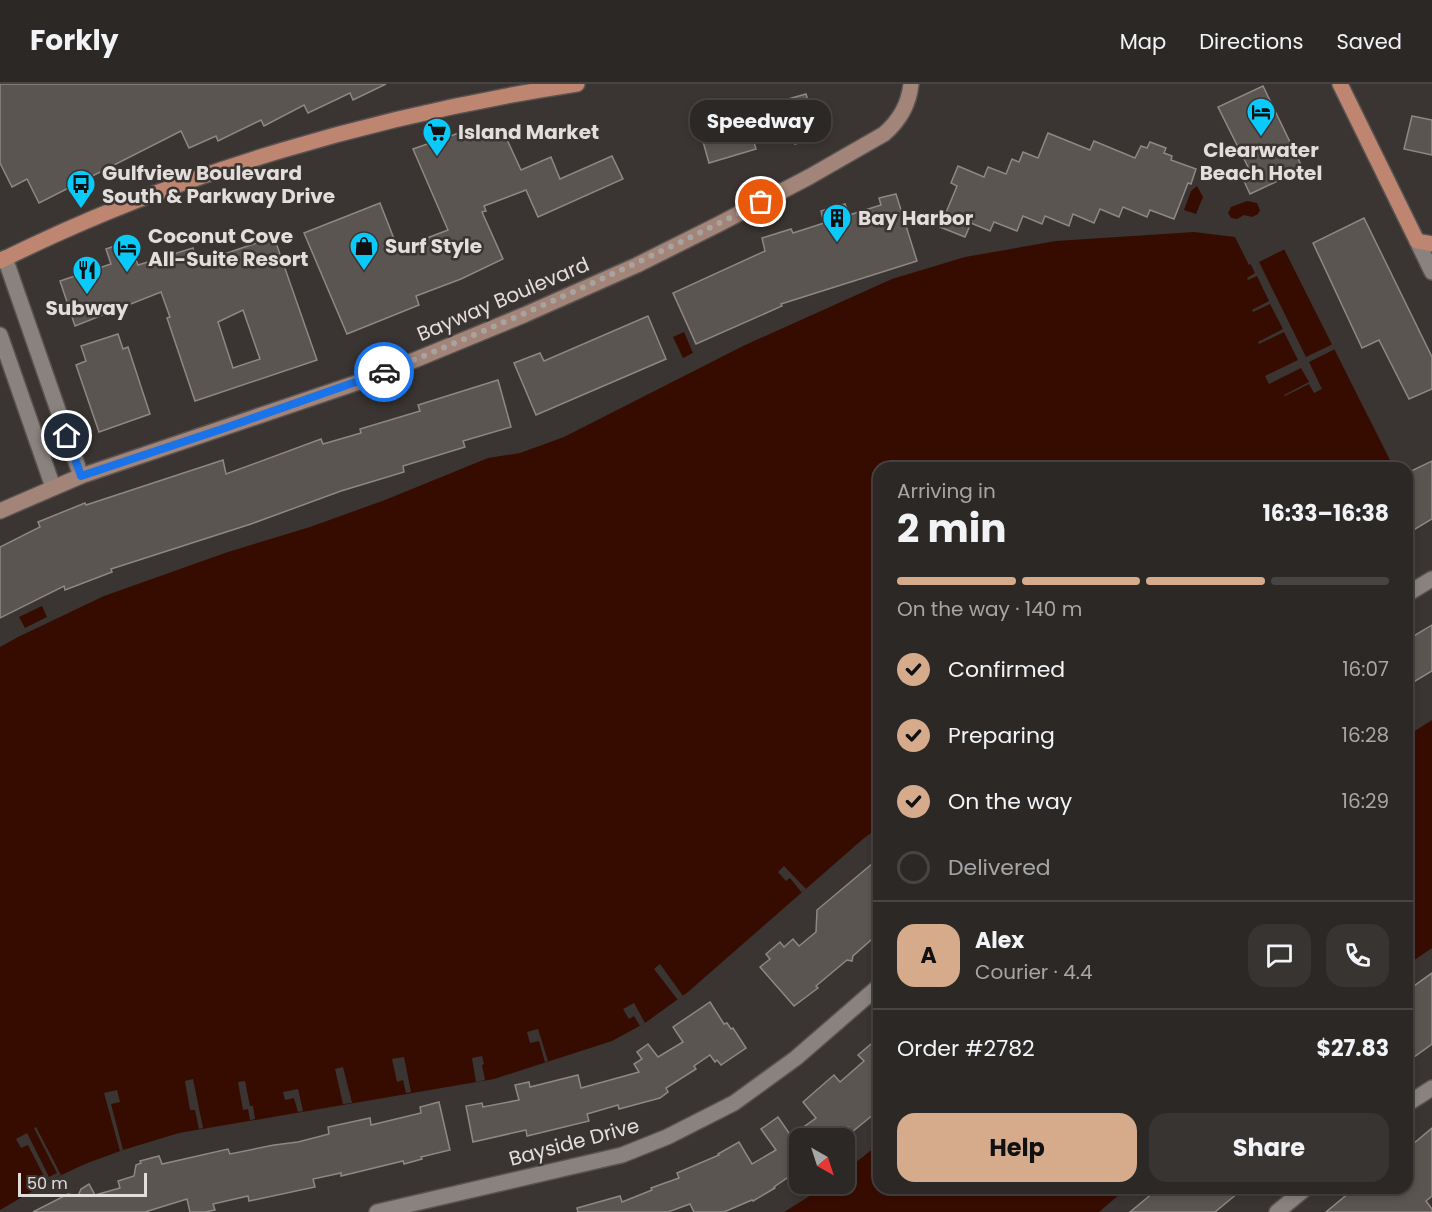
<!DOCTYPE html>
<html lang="en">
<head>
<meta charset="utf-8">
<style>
	body { margin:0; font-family:Poppins,sans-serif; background:#383432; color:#f1f3f6; height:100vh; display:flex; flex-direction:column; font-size:22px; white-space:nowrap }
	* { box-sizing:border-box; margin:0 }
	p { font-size:20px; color:#a6a6a7 }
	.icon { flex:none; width:33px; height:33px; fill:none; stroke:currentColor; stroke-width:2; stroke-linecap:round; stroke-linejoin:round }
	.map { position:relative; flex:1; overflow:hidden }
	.sheet { position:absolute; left:873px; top:378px; width:540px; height:732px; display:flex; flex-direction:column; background:#2c2826; border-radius:18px; box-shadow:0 3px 9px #0003,0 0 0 2px #484443 }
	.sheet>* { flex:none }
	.needle { width:39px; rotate:141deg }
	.fabs { position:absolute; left:789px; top:1044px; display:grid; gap:12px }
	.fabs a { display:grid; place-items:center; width:66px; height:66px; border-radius:12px; background:#2c2826; box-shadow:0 3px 9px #0003,0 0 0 2px #484443; font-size:30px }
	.scale { position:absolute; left:18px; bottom:15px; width:129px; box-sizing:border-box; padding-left:6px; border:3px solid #e2dedc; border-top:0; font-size:16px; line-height:21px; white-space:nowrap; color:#e2dedc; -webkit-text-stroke:4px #3a3532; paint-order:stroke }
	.pin { position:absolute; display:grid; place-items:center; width:51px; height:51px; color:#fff; margin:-26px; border:3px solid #fff; border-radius:50%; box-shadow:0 2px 6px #0007 }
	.courier { position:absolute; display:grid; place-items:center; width:60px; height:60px; margin:-30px; border:4px solid #1a73e8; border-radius:50%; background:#fff; color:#222; box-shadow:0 2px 8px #0007 }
	.bubble { position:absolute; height:42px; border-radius:18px; background:#2c2826; box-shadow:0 3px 9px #0003,0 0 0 2px #484443; font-size:20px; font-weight:700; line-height:42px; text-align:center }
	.head em { font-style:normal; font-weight:700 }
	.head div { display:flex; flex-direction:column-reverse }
	.head { display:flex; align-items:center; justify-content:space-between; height:102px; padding:0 24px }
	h1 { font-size:39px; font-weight:700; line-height:45px }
	.bar { display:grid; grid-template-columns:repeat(4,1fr); gap:9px 6px; align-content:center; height:72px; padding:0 24px }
	.bar i { height:8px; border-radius:4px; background:#484443 }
	.bar .on { background:#d6ab8b }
	.bar p { grid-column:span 4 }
	.line { display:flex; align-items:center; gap:15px; padding:0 24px; border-top:2px solid #484443 }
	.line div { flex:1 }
	.round { display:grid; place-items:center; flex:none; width:63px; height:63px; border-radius:18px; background:#383432 }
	ol { padding:0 24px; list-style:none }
	li { display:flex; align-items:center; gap:18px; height:66px }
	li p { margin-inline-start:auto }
	li .icon { padding:6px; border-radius:50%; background:#d6ab8b; color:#111; stroke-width:4 }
	li:last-child { color:#a6a6a7 }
	li i { width:33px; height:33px; border:3px solid #484443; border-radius:50% }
	.action { display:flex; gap:12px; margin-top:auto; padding:12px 24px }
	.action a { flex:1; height:69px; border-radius:18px; background:#d6ab8b; color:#111; font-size:24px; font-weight:700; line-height:69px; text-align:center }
	.action a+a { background:#383432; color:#f1f3f6 }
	header { display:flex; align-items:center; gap:36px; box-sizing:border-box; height:84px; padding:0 30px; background:#2c2826; border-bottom:2px solid #484443 }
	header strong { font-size:28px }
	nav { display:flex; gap:33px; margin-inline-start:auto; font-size:21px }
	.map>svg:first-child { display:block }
	.water { fill:#370c00 }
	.pier { fill:#3a3532 }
	.building { fill:#5b5552; stroke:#8e8885; stroke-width:1.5; fill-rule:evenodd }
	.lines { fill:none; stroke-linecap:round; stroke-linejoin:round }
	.street-casing { stroke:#585250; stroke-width:18 }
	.secondary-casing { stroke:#585250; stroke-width:18 }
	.primary-casing { stroke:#585250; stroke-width:18 }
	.street { stroke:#89827f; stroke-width:15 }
	.secondary { stroke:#a38478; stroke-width:15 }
	.primary { stroke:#be8670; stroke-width:15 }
	.done { stroke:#a7a3a0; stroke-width:6; stroke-dasharray:0 10.8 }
	.route { stroke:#1a73e8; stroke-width:8 }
	.labels { text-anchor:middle; stroke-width:5; stroke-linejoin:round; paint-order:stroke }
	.poi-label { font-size:20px; font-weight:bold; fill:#e2dedc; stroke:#3a3532; text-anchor:start }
	.street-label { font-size:20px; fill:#e2dedc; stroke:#3a3532 }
</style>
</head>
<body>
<header>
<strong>Forkly</strong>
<nav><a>Map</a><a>Directions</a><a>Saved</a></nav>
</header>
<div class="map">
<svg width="1432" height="1128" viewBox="0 0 1432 1128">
	<rect width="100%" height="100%" fill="#3a3532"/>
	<g class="water">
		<polygon points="1197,102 1203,113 1196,130 1184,126 1191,107"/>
		<polygon points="1247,117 1257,119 1260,126 1258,130 1252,133 1244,131 1237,135 1231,134 1228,129 1231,123"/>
		<polygon points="1194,148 1235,153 1249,181 1283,163 1394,384 879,384 879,743 863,755 688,908 645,939 612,957 494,995 179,1049 123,1066 85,1080 53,1095 0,1126 0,563 18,553 104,512 228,468 310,443 385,416 488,374 520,369 564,353 743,262 892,195 965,173 1056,157"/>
		<polygon points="684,248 693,269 683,274 673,253"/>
		<polygon points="42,522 47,533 25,544 19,533"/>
		<polygon points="1432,636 1432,864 1407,881 1407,652"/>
		<polygon points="879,1060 879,1104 1127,1104 1099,1128 784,1128 829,1100 844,1100 845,1087"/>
	</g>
	<g class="pier">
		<polygon points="1241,160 1250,177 1282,160 1286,162 1287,164 1259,178 1306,273 1335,259 1337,264 1309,278 1322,305 1314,309 1309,300 1285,312 1284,311 1309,298 1301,284 1269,300 1265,292 1298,276 1284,248 1259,260 1258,258 1283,245 1270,220 1253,228 1252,226 1269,217 1257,192 1248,196 1247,194 1255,189"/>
		<polygon points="784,782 806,805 802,809 790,794 786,797 778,788"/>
		<polygon points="660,880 683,912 678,916 654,885"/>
		<polygon points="634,919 645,939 640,942 634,932 629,935 623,925"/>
		<polygon points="538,945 548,977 545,978 539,957 530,959 527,948"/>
		<polygon points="482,972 484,980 482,981 485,996 476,998 472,974"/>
		<polygon points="404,973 411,1008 406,1009 403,996 397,998 392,975"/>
		<polygon points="343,983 352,1019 343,1020 335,985"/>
		<polygon points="193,995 203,1044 199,1045 195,1026 190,1026 185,997"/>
		<polygon points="245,997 250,1022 253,1022 255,1035 250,1036 248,1025 243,1026 238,998"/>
		<polygon points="298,1005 303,1027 298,1028 294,1014 285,1016 283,1008"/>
		<polygon points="117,1006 120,1018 111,1020 123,1066 120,1067 104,1009"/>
		<polygon points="36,1043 61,1091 47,1098 28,1061 21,1064 16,1055 27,1049 49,1093 57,1089 34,1044"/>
	</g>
	<g class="building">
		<polygon points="0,0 386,0 353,16 350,9 308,29 304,21 264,42 261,36 218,57 216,52 189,64 181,47 39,119 27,95 12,103 0,79"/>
		<polygon points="1263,2 1303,85 1250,110 1243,95 1252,91 1218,23"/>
		<polygon points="806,10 819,53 795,60 781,17"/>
		<polygon points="743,22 756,65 709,79 697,36"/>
		<polygon points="1412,32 1432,36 1432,71 1404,65"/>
		<polygon points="479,42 485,54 503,47 521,86 551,73 560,95 612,72 623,95 538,133 526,106 484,122 486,127 482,128 503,175 461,195 416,212 419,221 347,250 304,149 380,119 398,165 448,146 413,65"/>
		<polygon points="1048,49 1090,66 1094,57 1135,74 1141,62 1147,64 1150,58 1166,64 1164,69 1172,72 1171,76 1196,85 1191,100 1188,99 1174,135 1150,126 1147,133 1123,123 1119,133 1100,125 1094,139 1073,130 1069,142 1045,132 1042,140 1023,132 1017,147 994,138 990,147 971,139 965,153 940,143 957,102 951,99 958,82 984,93 988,83 1006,90 1012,75 1019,78 1023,68 1038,74"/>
		<polygon points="896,110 917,177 781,220 782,222 696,260 673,209 765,167 762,154 791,145 793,149 824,139 821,127 845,120 849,131 881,121 879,114"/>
		<polygon points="1364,134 1432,273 1432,305 1409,315 1379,256 1362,264 1313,159"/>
		<path d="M274,153L317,276L195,317L167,234L170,233L161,208L75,242L60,197L111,180L106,165L129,157L138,181L193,164L198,179ZM243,226L260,275L233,284L218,238Z"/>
		<polygon points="648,232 666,275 536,331 514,279 540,269 544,277"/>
		<polygon points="118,250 123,265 128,263 150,330 99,348 76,281 86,277 81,262"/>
		<polygon points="498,296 511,343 463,357 465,363 403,382 404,388 341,407 251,440 111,485 112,488 65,506 64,502 0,534 0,463 40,443 38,438 85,419 86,421 223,376 226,390 321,355 323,360 361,349 360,345 420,327 418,321"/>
		<polygon points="1432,377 1432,435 1407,450 1407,422 1414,417 1407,402 1407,389"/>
		<polygon points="1432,541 1432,587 1407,602 1407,556"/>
		<polygon points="879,774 879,849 853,872 852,877 847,876 816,902 818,904 794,922 760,883 770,875 766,870 780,858 784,863 793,855 799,862 816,848 817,826"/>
		<polygon points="1432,889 1432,960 1407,978 1407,907"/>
		<polygon points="710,918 724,940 727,939 731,945 733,944 746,964 721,981 717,976 715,978 710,971 694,982 696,985 666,1004 668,1008 660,1014 619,1025 618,1021 587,1030 589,1037 527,1052 526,1046 473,1058 466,1022 482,1019 483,1023 519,1016 515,1001 529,998 530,1003 578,991 581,1004 639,988 634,980 642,975 637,968 648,960 658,973 683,958 673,943"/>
		<polygon points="879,957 879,1026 852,1048 848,1043 834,1054 800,1054 800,1085 774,1103 775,1104 753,1117 752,1116 724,1128 694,1128 690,1120 668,1128 578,1128 577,1124 620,1112 622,1118 652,1106 651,1104 679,1094 677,1089 719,1071 718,1070 739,1058 752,1080 776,1066 761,1045 778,1033 791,1052 816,1034 803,1018 834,991 840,998 864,977 858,971 871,960 873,962"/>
		<polygon points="439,1018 450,1066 421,1073 422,1075 404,1080 403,1077 341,1092 341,1089 313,1095 315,1103 249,1117 248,1112 213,1120 215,1126 205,1128 190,1128 187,1115 145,1128 33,1128 68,1110 78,1112 81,1105 89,1100 95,1111 120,1104 118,1097 134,1092 136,1081 141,1079 140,1077 159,1072 162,1080 228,1065 230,1070 274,1061 298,1058 329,1050 328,1043 370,1034 371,1041 421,1029 420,1023"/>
		<polygon points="1432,1044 1432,1112 1426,1117 1432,1125 1432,1128 1326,1128 1355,1104 1407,1104 1407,1065"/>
		<polygon points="1159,1104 1244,1104 1215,1128 1130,1128"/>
	</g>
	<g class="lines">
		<g class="street-casing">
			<g id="street">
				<polyline points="1417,157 1432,188"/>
				<polyline points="5,174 81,392"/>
				<polyline points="0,251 53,403"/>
				<polyline points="1407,510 1432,495"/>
				<polyline points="1407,1020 1432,1004"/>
				<polyline points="377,1128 622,1071 667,1053 734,1019 796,974 879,902"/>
				<polyline points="1277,1128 1306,1104"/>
			</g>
		</g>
		<g class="secondary-casing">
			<path id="secondary" d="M0,427L81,392L371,294L524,231L637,181L719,140L809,93L884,50C899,37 909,20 911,0"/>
		</g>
		<g class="primary-casing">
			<g id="primary">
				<polyline points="1340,0 1417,157 1432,160"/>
				<path d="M0,177C178,88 381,30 577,0"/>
			</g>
		</g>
		<use href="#street" class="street"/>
		<use href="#secondary" class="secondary"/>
		<use href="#primary" class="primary"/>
	</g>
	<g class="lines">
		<path class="done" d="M384,288C513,236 638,181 761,118"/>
		<polyline class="route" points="67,352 81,392 225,344 384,288"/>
	</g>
	<defs>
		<g id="hotel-pin" transform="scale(1.5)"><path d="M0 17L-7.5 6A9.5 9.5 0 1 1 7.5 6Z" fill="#09cafa" stroke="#3a3532"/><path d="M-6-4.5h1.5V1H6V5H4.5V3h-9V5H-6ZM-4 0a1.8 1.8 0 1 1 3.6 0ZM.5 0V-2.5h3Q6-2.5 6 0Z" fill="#111"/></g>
		<g id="supermarket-pin" transform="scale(1.5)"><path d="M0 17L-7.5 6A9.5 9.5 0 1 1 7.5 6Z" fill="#09cafa" stroke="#3a3532"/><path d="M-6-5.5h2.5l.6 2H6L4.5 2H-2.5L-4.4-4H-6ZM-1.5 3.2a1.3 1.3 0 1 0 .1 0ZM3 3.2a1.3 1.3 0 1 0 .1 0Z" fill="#111"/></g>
		<g id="bus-pin" transform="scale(1.5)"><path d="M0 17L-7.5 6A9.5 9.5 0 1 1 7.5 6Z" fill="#09cafa" stroke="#3a3532"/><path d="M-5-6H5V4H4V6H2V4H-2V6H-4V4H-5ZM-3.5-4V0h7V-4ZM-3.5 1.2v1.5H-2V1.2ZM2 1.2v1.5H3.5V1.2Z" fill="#111"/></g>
		<g id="building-pin" transform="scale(1.5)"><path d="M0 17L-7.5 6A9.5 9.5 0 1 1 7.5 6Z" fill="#09cafa" stroke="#3a3532"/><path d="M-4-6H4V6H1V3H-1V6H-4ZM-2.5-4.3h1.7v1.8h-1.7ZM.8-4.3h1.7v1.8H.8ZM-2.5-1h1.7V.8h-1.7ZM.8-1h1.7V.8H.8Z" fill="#111"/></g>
		<g id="shop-pin" transform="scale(1.5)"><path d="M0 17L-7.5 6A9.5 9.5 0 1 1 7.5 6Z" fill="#09cafa" stroke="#3a3532"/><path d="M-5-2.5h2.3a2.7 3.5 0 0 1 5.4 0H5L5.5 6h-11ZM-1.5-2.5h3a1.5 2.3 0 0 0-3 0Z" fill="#111"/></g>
		<g id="restaurant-pin" transform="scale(1.5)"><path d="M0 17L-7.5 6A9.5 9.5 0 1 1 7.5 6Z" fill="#09cafa" stroke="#3a3532"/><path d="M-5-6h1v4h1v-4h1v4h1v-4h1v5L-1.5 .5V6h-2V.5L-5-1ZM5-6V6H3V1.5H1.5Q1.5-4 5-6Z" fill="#111"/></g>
	</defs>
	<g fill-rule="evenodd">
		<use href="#hotel-pin" x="1261" y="28"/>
		<use href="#supermarket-pin" x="437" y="48"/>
		<use href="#bus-pin" x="81" y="100"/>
		<use href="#building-pin" x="837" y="134"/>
		<use href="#shop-pin" x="364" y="162"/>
		<use href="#hotel-pin" x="127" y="164"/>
		<use href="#restaurant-pin" x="87" y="186"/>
	</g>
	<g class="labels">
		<g class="poi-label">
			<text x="458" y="55">Island Market</text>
			<text x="1261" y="73" text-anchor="middle">Clearwater<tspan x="1261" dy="23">Beach Hotel</tspan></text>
			<text x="102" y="96">Gulfview Boulevard<tspan x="102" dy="23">South &amp; Parkway Drive</tspan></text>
			<text x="858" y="141">Bay Harbor</text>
			<text x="148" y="159">Coconut Cove<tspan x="148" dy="23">All-Suite Resort</tspan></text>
			<text x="385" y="169">Surf Style</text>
			<text x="87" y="231" text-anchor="middle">Subway</text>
		</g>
		<g class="street-label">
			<text transform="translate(503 215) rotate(-23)" y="7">Bayway Boulevard</text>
			<text transform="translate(574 1058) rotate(-15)" y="7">Bayside Drive</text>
		</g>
	</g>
</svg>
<div class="fabs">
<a><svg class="needle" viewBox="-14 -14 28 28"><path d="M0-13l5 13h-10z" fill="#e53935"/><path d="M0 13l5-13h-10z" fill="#a6a6a7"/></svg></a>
</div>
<div class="scale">50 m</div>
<div class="pin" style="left:761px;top:118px;background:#ea580c"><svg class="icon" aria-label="bag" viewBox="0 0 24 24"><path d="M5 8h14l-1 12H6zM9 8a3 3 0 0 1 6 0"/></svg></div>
<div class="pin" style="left:67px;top:352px;background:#1f2937"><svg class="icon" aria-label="home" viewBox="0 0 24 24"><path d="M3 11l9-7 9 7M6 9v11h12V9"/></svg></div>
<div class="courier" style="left:384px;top:288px"><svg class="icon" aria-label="car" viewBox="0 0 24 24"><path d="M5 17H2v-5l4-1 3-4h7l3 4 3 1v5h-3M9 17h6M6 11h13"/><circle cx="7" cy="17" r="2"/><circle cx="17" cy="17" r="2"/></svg></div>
<div class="bubble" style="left:690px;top:16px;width:141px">Speedway</div>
<section class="sheet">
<div class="head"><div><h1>2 min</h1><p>Arriving in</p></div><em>16:33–16:38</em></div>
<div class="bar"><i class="on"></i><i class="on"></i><i class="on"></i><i></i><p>On the way · 140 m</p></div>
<ol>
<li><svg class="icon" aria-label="check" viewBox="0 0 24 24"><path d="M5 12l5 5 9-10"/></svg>Confirmed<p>16:07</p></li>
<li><svg class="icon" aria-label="check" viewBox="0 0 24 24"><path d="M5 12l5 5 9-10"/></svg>Preparing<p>16:28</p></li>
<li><svg class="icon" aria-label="check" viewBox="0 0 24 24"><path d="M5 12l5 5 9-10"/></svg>On the way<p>16:29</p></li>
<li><i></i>Delivered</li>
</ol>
<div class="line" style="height:108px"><b class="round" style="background:#d6ab8b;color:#111">A</b><div><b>Alex</b><p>Courier · 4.4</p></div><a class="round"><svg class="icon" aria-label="chat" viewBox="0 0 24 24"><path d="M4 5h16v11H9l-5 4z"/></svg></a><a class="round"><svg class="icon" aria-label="phone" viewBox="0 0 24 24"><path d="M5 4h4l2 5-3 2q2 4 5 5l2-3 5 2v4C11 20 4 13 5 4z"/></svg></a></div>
<div class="line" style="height:78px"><div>Order #2782</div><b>$27.83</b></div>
<div class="action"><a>Help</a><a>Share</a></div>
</section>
</div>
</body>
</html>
